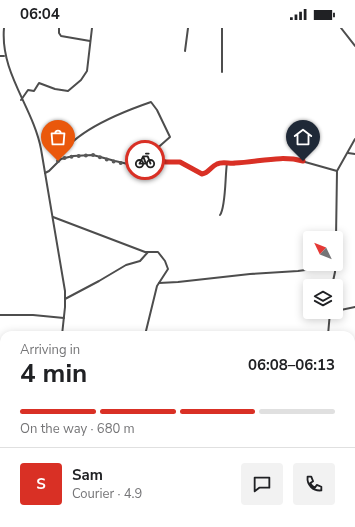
<!DOCTYPE html>
<html lang="en">
<head>
<meta charset="utf-8">
<style>
	body { margin:0; font-family:"Nunito Sans",sans-serif; background:#f2f2f2; color:#202124; height:100vh; display:flex; flex-direction:column; font-size:15px; white-space:nowrap }
	* { box-sizing:border-box; margin:0 }
	p { font-size:13px; color:#757577 }
	.icon { flex:none; width:22px; height:22px; fill:none; stroke:currentColor; stroke-width:2; stroke-linecap:round; stroke-linejoin:round }
	.map { position:relative; flex:1; overflow:hidden }
	.sheet { position:absolute; left:0px; top:303px; width:355px; height:196px; display:flex; flex-direction:column; background:#fff; border-radius:12px 12px 0 0; box-shadow:0 2px 10px #0003 }
	.sheet>* { flex:none }
	.needle { width:26px; rotate:313deg }
	.buttons { position:absolute; left:303px; top:203px; display:grid; gap:8px }
	.buttons a { display:grid; place-items:center; width:40px; height:40px; border-radius:4px; background:#fff; box-shadow:0 2px 10px #0003; font-size:20px }
	.pin { position:absolute; display:grid; place-items:center; width:34px; height:34px; color:#fff; margin:-41px -17px; border-radius:50% 50% 50% 0; rotate:-45deg; box-shadow:0 0 4px #0007 }
	.pin .icon { rotate:45deg }
	.courier { position:absolute; display:grid; place-items:center; width:40px; height:40px; margin:-20px; border:3px solid #d93025; border-radius:50%; background:#fff; color:#222; box-shadow:0 1px 5px #0007 }
	.head em { font-style:normal; font-weight:700 }
	.head div { display:flex; flex-direction:column-reverse }
	.head { display:flex; align-items:center; justify-content:space-between; height:68px; padding:0 20px }
	h1 { font-size:26px; font-weight:700; line-height:30px }
	.bar { display:grid; grid-template-columns:repeat(4,1fr); gap:6px 4px; align-content:center; height:48px; padding:0 20px }
	.bar i { height:5px; border-radius:3px; background:#e0e0e0 }
	.bar .selected { background:#d93025 }
	.bar p { grid-column:span 4 }
	.line { display:flex; align-items:center; gap:10px; padding:0 20px; border-top:1px solid #e0e0e0 }
	.line div { flex:1 }
	.round { display:grid; place-items:center; flex:none; width:42px; height:42px; border-radius:4px; background:#f2f2f2 }
	.status { display:flex; justify-content:space-between; align-items:center; height:28px; padding:0 20px; background:#fff; direction:ltr }
	.status svg { height:11px; fill:currentColor }
	.map>svg:first-child { display:block }
	.lines { fill:none; stroke-linecap:round; stroke-linejoin:round }
	.minor { stroke:#4d4d4d; stroke-width:2 }
	.done { stroke:#595959; stroke-width:4; stroke-dasharray:0 7.2 }
	.route { stroke:#d93025; stroke-width:5 }
</style>
</head>
<body>
<div class="status"><b>06:04</b><svg viewBox="0 0 49 12"><path d="M0 12V9h3v3zM5 12V6h3v6zM10 12V3h3v9zM15 12V0h3v12zM26 1h20v11H26zM47 4h2v5h-2z"/></svg></div>
<div class="map">
<svg width="355" height="499" viewBox="0 0 355 499">
	<rect width="100%" height="100%" fill="#fff"/>
	<g class="lines">
		<g class="minor">
			<path d="M4,0C0,45 33,79 41,121L65,263V279L62,307"/>
			<polyline points="59,0 59,5 61,8 90,13"/>
			<polyline points="341,0 355,18"/>
			<polyline points="185,23 188,0"/>
			<polyline points="0,28 4,28"/>
			<polyline points="222,44 222,0"/>
			<polyline points="21,72 28,62 34,63 39,55 55,61 68,63 81,52 87,43 92,0"/>
			<polyline points="348,125 355,126"/>
			<path d="M58,132C72,103 122,84 151,74L157,82L170,109L145,131"/>
			<polyline points="45,145 49,143 61,131 73,128 93,127 115,133 128,136 150,131 166,134 178,134 202,146 207,144 218,135 238,135 277,130 298,132 337,143"/>
			<path d="M220,187C226,179 225,147 227,135"/>
			<polyline points="53,189 145,224 158,224 165,233 168,241 157,258 145,307"/>
			<polyline points="336,210 337,143 355,111"/>
			<polyline points="159,255 178,254 250,246 298,243 335,238"/>
			<polyline points="332,258 335,244 335,236"/>
			<polyline points="65,271 99,253 126,237 140,233 148,224"/>
			<polyline points="336,283 355,279"/>
			<polyline points="0,287 33,287 64,290"/>
			<polyline points="328,307 330,284"/>
			<polyline points="351,397 355,395"/>
			<polyline points="351,446 355,443"/>
			<polyline points="0,456 4,458"/>
			<polyline points="351,484 355,499"/>
			<polyline points="44,495 50,499"/>
			<polyline points="101,495 102,499"/>
			<polyline points="201,495 201,499"/>
			<polyline points="28,499 29,495"/>
			<polyline points="281,499 282,495"/>
		</g>
	</g>
	<g class="lines">
		<polyline class="done" points="58,133 67,129 93,127 115,134 128,136 145,132"/>
		<path class="route" d="M145,132L152,131L166,134H180L202,146C209,145 211,138 217,136C222,133 230,136 235,135C259,134 280,127 303,133"/>
	</g>
</svg>
<div class="buttons">
<a><svg class="needle" viewBox="-14 -14 28 28"><path d="M0-13l5 13h-10z" fill="#e53935"/><path d="M0 13l5-13h-10z" fill="#757577"/></svg></a>
<a><svg class="icon" aria-label="layers" viewBox="0 0 24 24"><path d="M12 4l9 5-9 5-9-5zM3 14l9 5 9-5"/></svg></a>
</div>
<div class="pin" style="left:58px;top:133px;background:#ea580c"><svg class="icon" aria-label="bag" viewBox="0 0 24 24"><path d="M5 8h14l-1 12H6zM9 8a3 3 0 0 1 6 0"/></svg></div>
<div class="pin" style="left:303px;top:133px;background:#1f2937"><svg class="icon" aria-label="home" viewBox="0 0 24 24"><path d="M3 11l9-7 9 7M6 9v11h12V9"/></svg></div>
<div class="courier" style="left:145px;top:132px"><svg class="icon" aria-label="bike" viewBox="0 0 24 24"><circle cx="6" cy="16" r="4"/><circle cx="18" cy="16" r="4"/><path d="M6 16l4-8h5l3 8M10 8l3 8H6M13 5h3"/></svg></div>
<section class="sheet">
<div class="head"><div><h1>4 min</h1><p>Arriving in</p></div><em>06:08–06:13</em></div>
<div class="bar"><i class="selected"></i><i class="selected"></i><i class="selected"></i><i></i><p>On the way · 680 m</p></div>
<div class="line" style="height:72px"><b class="round" style="background:#d93025;color:#fff">S</b><div><b>Sam</b><p>Courier · 4.9</p></div><a class="round"><svg class="icon" aria-label="chat" viewBox="0 0 24 24"><path d="M4 5h16v11H9l-5 4z"/></svg></a><a class="round"><svg class="icon" aria-label="phone" viewBox="0 0 24 24"><path d="M5 4h4l2 5-3 2q2 4 5 5l2-3 5 2v4C11 20 4 13 5 4z"/></svg></a></div>
</section>
</div>
</body>
</html>
